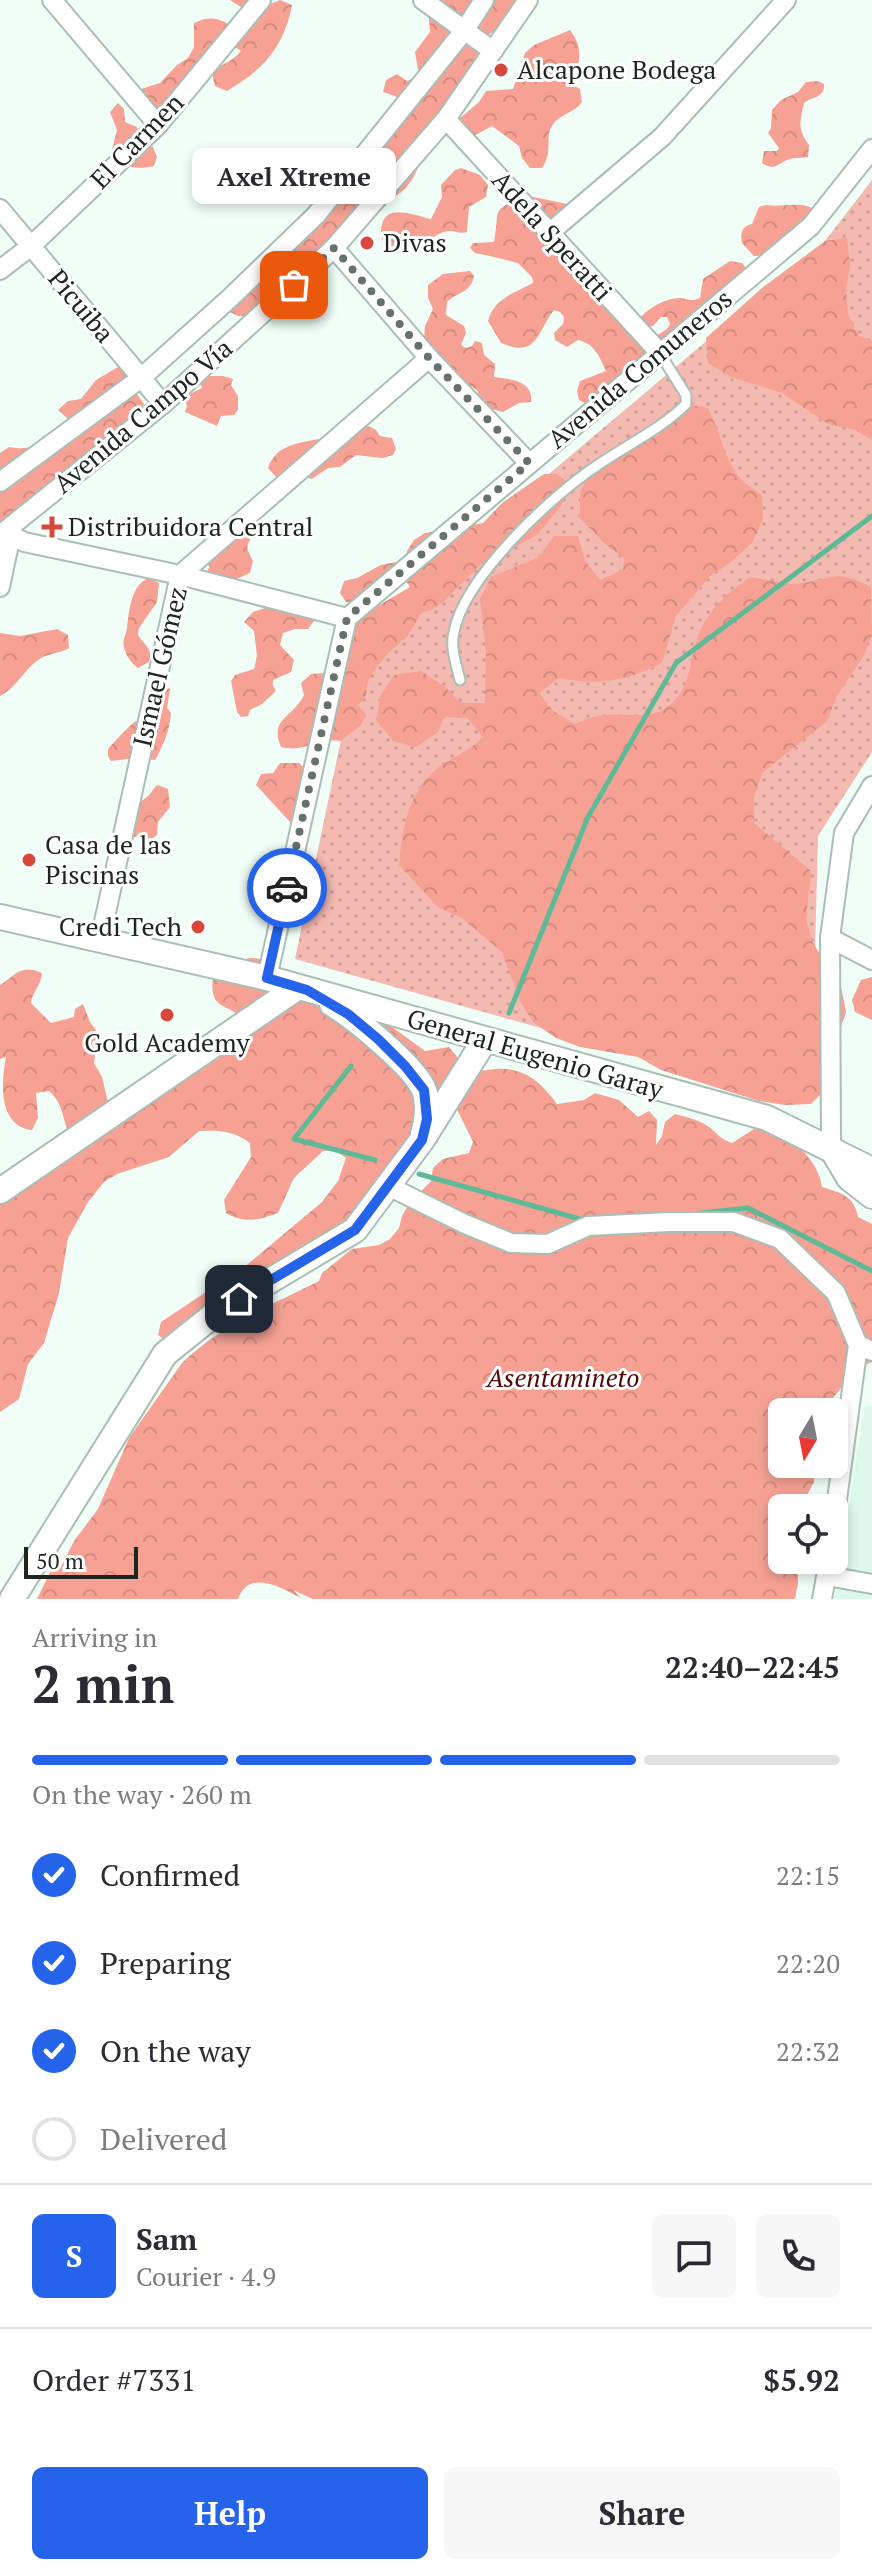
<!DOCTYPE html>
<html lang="en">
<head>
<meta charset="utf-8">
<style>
	body { margin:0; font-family:"PT Serif",serif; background:#f7f7f7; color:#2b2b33; height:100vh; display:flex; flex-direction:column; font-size:30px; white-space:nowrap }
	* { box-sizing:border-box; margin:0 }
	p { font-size:26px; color:#7c7c81 }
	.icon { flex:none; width:44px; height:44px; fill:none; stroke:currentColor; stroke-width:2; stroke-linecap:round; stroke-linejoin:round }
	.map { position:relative; height:1599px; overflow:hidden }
	.sheet { display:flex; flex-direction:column; background:#fff; flex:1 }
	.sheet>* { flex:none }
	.needle { width:52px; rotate:190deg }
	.fabs { position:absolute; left:768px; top:1398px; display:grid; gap:16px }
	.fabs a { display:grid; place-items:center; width:80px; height:80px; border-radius:12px; background:#fff; box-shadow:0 4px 12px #0003; font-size:40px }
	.scale { position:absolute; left:24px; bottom:20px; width:114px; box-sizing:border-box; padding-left:8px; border:4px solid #1d2521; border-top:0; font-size:22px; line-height:28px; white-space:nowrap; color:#1d2521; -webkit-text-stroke:6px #fff; paint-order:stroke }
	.pin { position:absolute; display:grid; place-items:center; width:68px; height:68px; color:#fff; margin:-34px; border-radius:16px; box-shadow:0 4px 12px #0006 }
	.courier { position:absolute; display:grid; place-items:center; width:80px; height:80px; margin:-40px; border:6px solid #2563eb; border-radius:50%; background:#fff; color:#222; box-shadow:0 2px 10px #0007 }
	.bubble { position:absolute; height:56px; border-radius:12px; background:#fff; box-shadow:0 4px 12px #0003; font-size:26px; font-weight:600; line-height:56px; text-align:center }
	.overview em { font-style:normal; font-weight:600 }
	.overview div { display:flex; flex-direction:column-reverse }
	.overview { display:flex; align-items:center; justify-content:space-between; height:136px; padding:0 32px }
	h1 { font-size:52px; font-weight:600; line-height:60px }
	.bar { display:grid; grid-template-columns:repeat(4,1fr); gap:12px 8px; align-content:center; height:96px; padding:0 32px }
	.bar i { height:10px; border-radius:6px; background:#e1e1e2 }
	.bar .current { background:#2563eb }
	.bar p { grid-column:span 4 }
	.line { display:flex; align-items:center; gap:20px; padding:0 32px; border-top:2px solid #e1e1e2 }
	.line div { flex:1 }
	.round { display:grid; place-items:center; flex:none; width:84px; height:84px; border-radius:12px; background:#f7f7f7 }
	ol { padding:0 32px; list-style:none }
	li { display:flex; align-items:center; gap:24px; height:88px }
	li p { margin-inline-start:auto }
	li .icon { padding:8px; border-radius:50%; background:#2563eb; color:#fff; stroke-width:4 }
	li:last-child { color:#7c7c81 }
	li i { width:44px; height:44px; border:4px solid #e1e1e2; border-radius:50% }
	.action { display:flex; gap:16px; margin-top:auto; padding:16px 32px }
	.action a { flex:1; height:92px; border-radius:12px; background:#2563eb; color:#fff; font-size:32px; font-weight:600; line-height:92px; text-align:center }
	.action a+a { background:#f7f7f7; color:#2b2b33 }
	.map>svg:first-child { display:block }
	.built { fill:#dcf9eb }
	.green { fill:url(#green-dots) }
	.forest { fill:url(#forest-crowns) }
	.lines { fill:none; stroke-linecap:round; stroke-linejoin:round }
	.stream { stroke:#5eba96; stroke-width:5 }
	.service-casing { stroke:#a9beb4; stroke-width:13 }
	.minor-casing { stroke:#a9beb4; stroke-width:22 }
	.tertiary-casing { stroke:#a9beb4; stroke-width:28 }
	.service { stroke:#fff; stroke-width:9 }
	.minor { stroke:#fff; stroke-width:18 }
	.tertiary { stroke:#fff; stroke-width:24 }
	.done { stroke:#67716c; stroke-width:8; stroke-dasharray:0 14.4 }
	.route { stroke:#2563eb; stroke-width:10 }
	.poi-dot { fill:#d5483a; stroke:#fff; stroke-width:3 }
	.labels { text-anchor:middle; stroke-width:6; stroke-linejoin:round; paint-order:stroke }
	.poi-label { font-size:26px; fill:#1d2521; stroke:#fff; text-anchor:start }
	.street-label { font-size:26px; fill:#1d2521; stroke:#fff }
	.park-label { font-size:26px; font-style:italic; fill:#540805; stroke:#fff }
</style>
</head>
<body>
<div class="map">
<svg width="872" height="1599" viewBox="0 0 872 1599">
	<defs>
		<pattern id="green-dots" width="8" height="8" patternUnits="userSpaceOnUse" patternTransform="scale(2)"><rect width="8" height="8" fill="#f4b9b0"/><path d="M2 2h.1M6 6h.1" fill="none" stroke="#d19f97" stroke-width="1.8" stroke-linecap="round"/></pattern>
		<pattern id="forest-crowns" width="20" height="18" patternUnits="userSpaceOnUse" patternTransform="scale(2)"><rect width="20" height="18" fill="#f6a194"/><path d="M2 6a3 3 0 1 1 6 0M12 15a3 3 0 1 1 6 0" fill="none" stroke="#d28a7f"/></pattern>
	</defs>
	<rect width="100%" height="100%" fill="#f1fef8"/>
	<polygon class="built" points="865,1406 872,1406 872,1599 834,1599"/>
	<polygon class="green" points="872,180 872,752 818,836 811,1104 295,959 364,630 825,241"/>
	<g class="forest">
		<path d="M230,0H256L259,9L280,0L292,5C284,47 263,70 227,91L215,86L212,73C222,63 232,62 241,51L230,44L161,114L138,101L141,89L160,83L177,65L188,58L194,47V23C208,17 215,17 228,24L239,19L241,7Z"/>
		<path d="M431,0H526L501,26L480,41C479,76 445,115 428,146C420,159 418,173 408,185C400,195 389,200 378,206L250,316H238L226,310L406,104L395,96L383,92L386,80L397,74L407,81L419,76L415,52L430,32L428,6Z"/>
		<path d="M570,30C579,42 581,51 578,65L565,70L568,82L580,89L582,102C573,114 559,114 552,126C544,139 554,150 542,168H530L522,158L519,146L492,126L470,138L461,131L459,119L479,102L486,91L513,89L525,53L534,45Z"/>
		<path d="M818,81L824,84C825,98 813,96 804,103C800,121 797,129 809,145L808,157C803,158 799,158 794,158C779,160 777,173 762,163L764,151H777L779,148L768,133L771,128L772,110L781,100L798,92L806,82Z"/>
		<path d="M118,103L124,109L125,122L137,127L144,145L153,147L157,157L154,166C138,170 123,167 110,158L117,130L110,112Z"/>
		<path d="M461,168L480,175L488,185L486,197L469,207L467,232C460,234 455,231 448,231C439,232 431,239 424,243C413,249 395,248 384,244C381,237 380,232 382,224C388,203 416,216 431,219L442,197L441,185L455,170Z"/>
		<path d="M524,195L572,205L547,241L553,252L593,297L613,312L619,323L652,356L588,405L579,400L577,391L580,381L606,371C599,357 596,344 578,340L567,347L555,340L554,333L563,324L564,317L560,312L554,310C537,331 538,359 501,343L488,321C494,298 515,293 533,283L532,277L518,263C503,259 490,256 475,253L470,248L473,243L494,242C501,205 488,215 524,195Z"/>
		<path d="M766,205C782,208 802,200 815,210L773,255L754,256L742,243C740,233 742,226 752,224L759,207Z"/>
		<polygon points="847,238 850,265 846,289 848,314 859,336 872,341 872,440 855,430 828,424 782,393 731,377 708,363 706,338 762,288 825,241"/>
		<path d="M730,261L742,263L746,268V275L664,346L656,336L667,329L670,324L667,317H661L653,326L646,328L638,321C646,309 665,298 680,298C689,299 691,302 700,298L703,279Z"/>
		<path d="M470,271L474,276C471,293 457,292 447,302L446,315L464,326L466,333L461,345L466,348L472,346L475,341L482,343L484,355L495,364L494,377C509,379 534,380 531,402L519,403L503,412L492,409L482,402L477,390L461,380L450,364L436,353L424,339L425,326L433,309L428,298V285L443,274Z"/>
		<path d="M118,367L131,370L129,383L144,404L125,436L0,535V453L9,447C31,452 51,441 70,430L67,418L58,410L68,401L81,399L96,380Z"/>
		<polygon points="204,376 223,376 233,379 231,385 238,396 238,410 234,415 221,416 217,426 185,412 187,406 184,397 202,388 200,381"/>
		<path d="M686,404L708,408C719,429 726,464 741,479C747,485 755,490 762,495L763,519L752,543L731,562L710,576L676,616L662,663C626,681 598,686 559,678L539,693L553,711L575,724C582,721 590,717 598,716C622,711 650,722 670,705C692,687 690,654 700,631C711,607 729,592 750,577C766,579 786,586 802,583C838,578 835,569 871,587L872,635L864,655L837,696L827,721L762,773L754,798V823L811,871L806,920L813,943L841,987L846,1012L838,1035L828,1087L811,1104L785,1105L759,1101L661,1070L638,1057L580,1047L556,1038L533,1022L520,1001L502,952L463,919L438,907L399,865C402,830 409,786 442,765C458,754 468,752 483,737L467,718L444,717L438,732L416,747L393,741L376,720L381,695L394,675L421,671L444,686L461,703H485L486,652L480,599L491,577L539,557L554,536H578L585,560L600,580L623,570L624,558L604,543L580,518V493L591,469Z"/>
		<path d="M365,424L376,430L380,436L392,438L396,449L393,455L382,458L356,455L340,467L328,468L312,479L306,477L320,459L332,455L331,449L283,477H276L268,468C277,441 306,443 328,437C340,434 353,428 365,424Z"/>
		<path d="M544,474H557L567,482V495L561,506L537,535L481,564L444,601L434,609L421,613L408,636L389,652L373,672L367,684L366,696L358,705L366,715L360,726L340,741C315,738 307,753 281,747C269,718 292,719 304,695L301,683L311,674L324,673L333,683V695L343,687L354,620L410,587L403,577L358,602H346L340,593L344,581L357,578L381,565L406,560L407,551L414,540L425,533L483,523L502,503Z"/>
		<path d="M245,530H251L254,535C244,547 247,548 253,561L250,573L232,581L207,573L209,567L207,561Z"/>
		<path d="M149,578L159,583L157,602L139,628L138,635C144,645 154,649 149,662L138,668C131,663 126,656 124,647C122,640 126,635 127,628C129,612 131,584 149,578Z"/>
		<polygon points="271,606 312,615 314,621 308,629 295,629 283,633 280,645 294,660 291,672 273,680 273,686 276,691 262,704 250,710 248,716 241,717 237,712 231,681 235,675 254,669 257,656 254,631 244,622 253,612"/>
		<path d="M57,629L68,635L69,648C59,654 47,653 38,660C24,670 16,688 0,696V633L20,636Z"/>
		<path d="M165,686L170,689L167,708L171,713C170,730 163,746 155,760L136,758L111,761L108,756V749C112,744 131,724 136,721L143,724Z"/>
		<polygon points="280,763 299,763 308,771 297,823 291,823 256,785 261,774 273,773"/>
		<path d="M157,785L168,789L170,807L158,822L157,835L152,839L138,836L125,840L115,831C118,812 135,807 148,796C151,793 154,788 157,785Z"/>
		<path d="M249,958C267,958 282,963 290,979L384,1021L425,1051L449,1047L457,1057L459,1070L464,1075C507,1063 530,1066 557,1104L584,1100L595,1093L619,1100L638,1117L649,1111L657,1120L656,1145L662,1136L665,1122L675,1114C686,1117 697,1119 706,1125C718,1133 718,1138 732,1143L754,1129C762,1130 771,1131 779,1134C799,1141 820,1167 822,1187C842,1193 854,1196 858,1217L872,1224V1362L856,1369L822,1412H782V1464H816L814,1482L800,1508H782V1560H797L798,1583L795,1599H313L293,1590L301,1598C282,1588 249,1568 238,1599H37L50,1572L62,1565L74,1541L98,1509L129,1438L182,1363C221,1325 271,1305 319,1281L322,1273L352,1249L379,1245L390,1239L399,1228L402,1216L409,1204L431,1181L433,1168L443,1159L469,1153L473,1142L450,1095L438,1142L392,1193L168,1342L158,1335L161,1322L248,1264L322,1202L338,1181L346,1158L335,1150L323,1151L294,1178L278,1213C258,1220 246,1224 226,1213L224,1200L251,1157L250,1143C234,1131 219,1130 199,1131L169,1157L117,1174L104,1182L88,1202L68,1238L59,1293L44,1343L28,1364L19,1399L0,1412V1184L70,1136C62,1119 64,1104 49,1091L36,1093L38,1118L32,1130C0,1126 0,1088 6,1057L0,1059V985C15,976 20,963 42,973C41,986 32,992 31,1003L51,1023L74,1017L75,1009L83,1004L90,1022L98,1033L94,1063L102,1077L112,1119L123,1122L231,1047L243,1042L248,1031C237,996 205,1020 214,972Z"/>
		<polygon points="872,977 872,1020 855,1012 852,1000 861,980"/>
	</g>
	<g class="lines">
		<g class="stream">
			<polyline points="509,1013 588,817 676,663 872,516"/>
			<polyline points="351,1066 294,1139 375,1160"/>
			<polyline points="419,1174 587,1221"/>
			<polyline points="692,1214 748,1208 872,1271"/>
		</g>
		<g class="service-casing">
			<path id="service" d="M460,680C456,663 450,648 454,632C464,578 550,497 595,467C622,448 664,427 686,404V395L659,352"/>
		</g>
		<g class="minor-casing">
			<g id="minor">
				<polyline points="52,0 158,125"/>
				<polyline points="423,0 493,51"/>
				<polyline points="446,119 659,352"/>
				<polyline points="0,209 163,404"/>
				<polyline points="548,234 662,137 786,0"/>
				<polyline points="334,248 429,358 529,463"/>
				<polyline points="0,270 31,246 158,125 261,0"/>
				<polyline points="0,482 141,378 230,298 316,215 464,31 484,0"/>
				<polyline points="5,532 24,542 180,575 347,618"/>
				<polyline points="0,535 163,404 334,248 446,119 528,0"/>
				<polyline points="0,587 11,535"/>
				<polyline points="830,938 872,960"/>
				<polyline points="100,940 180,575 429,358"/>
				<polyline points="267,978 347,618 811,226 872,149"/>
				<polyline points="831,1149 830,938 844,833 872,786"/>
				<polyline points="388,1186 465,1224 511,1243 548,1244 588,1226 669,1222 734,1222 780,1239 836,1293 858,1345 872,1351"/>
				<polyline points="834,1522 858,1345"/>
				<polyline points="827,1576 872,1584"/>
				<polyline points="822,1599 829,1560"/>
			</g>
		</g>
		<g class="tertiary-casing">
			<g id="tertiary">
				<polyline points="0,917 267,978 767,1118 872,1170"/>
				<path d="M332,1004C354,1017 415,1067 424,1090C429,1103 427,1121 423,1134"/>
				<polyline points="833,1151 849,1178 872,1196"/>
				<polyline points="0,1191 298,987"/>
				<polyline points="12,1599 165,1354 216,1313 355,1230 422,1140 485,1040"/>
			</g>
		</g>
		<use href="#service" class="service"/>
		<use href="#minor" class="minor"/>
		<use href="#tertiary" class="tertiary"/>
	</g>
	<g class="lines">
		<polyline class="done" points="287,888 347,618 529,463 429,358 334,248 294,285"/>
		<polyline class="route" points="239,1299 355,1230 422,1140 427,1119 424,1090 405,1066 378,1039 348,1014 307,990 267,978 287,888"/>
	</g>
	<g class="poi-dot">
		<circle cx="501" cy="70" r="8"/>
		<circle cx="367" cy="243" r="8"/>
		<path d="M48 515h8v8h8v8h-8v8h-8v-8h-8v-8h8z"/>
		<circle cx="29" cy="860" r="8"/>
		<circle cx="198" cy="927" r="8"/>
		<circle cx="167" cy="1015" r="8"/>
	</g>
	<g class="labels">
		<g class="poi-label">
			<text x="517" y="79">Alcapone Bodega</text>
			<text x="383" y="252">Divas</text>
			<text x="68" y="536">Distribuidora Central</text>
			<text x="45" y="854">Casa de las<tspan x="45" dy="30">Piscinas</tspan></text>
			<text x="182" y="936" text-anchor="end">Credi Tech</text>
			<text x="167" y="1052" text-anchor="middle">Gold Academy</text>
		</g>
		<g class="street-label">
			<text transform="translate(137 141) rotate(-46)" y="9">El Carmen</text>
			<text transform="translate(552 236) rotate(48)" y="9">Adela Speratti</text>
			<text transform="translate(81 306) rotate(50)" y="9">Picuiba</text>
			<text transform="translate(640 369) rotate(-40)" y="9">Avenida Comuneros</text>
			<text transform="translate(143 416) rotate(-40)" y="9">Avenida Campo Vía</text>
			<text transform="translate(160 667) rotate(-77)" y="9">Ismael Gómez</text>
			<text transform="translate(535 1054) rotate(16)" y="9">General Eugenio Garay</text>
		</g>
		<g class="park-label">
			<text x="563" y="1387">Asentamineto</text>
		</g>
	</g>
</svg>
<div class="fabs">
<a><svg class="needle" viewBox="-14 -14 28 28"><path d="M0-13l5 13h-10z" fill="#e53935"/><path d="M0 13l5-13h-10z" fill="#7c7c81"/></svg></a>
<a><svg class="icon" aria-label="locate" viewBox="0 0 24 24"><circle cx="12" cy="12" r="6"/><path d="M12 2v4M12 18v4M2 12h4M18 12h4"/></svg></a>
</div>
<div class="scale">50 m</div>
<div class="pin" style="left:294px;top:285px;background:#ea580c"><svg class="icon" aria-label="bag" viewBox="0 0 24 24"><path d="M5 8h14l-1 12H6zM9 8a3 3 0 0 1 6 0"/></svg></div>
<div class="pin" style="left:239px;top:1299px;background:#1f2937"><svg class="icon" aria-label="home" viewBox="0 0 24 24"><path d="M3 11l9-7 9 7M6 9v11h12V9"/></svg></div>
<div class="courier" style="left:287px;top:888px"><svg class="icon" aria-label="car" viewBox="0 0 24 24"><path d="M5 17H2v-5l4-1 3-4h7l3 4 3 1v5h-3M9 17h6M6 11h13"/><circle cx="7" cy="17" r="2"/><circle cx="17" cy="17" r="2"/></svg></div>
<div class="bubble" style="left:192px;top:148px;width:204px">Axel Xtreme</div>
</div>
<section class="sheet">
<div class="overview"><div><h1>2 min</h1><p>Arriving in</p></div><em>22:40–22:45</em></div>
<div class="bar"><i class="current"></i><i class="current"></i><i class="current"></i><i></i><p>On the way · 260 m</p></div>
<ol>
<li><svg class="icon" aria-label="check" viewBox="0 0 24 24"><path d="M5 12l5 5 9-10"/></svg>Confirmed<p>22:15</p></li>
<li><svg class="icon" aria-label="check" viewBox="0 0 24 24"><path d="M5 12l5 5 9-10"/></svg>Preparing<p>22:20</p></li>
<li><svg class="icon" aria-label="check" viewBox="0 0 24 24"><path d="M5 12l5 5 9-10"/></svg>On the way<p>22:32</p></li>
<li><i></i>Delivered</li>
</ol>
<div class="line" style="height:144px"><b class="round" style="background:#2563eb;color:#fff">S</b><div><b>Sam</b><p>Courier · 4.9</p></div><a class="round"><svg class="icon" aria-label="chat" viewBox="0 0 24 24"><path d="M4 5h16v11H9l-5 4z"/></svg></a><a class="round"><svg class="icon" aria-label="phone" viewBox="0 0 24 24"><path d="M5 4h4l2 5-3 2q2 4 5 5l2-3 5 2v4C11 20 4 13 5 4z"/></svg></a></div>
<div class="line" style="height:104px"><div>Order #7331</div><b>$5.92</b></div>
<div class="action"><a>Help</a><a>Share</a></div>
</section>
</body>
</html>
